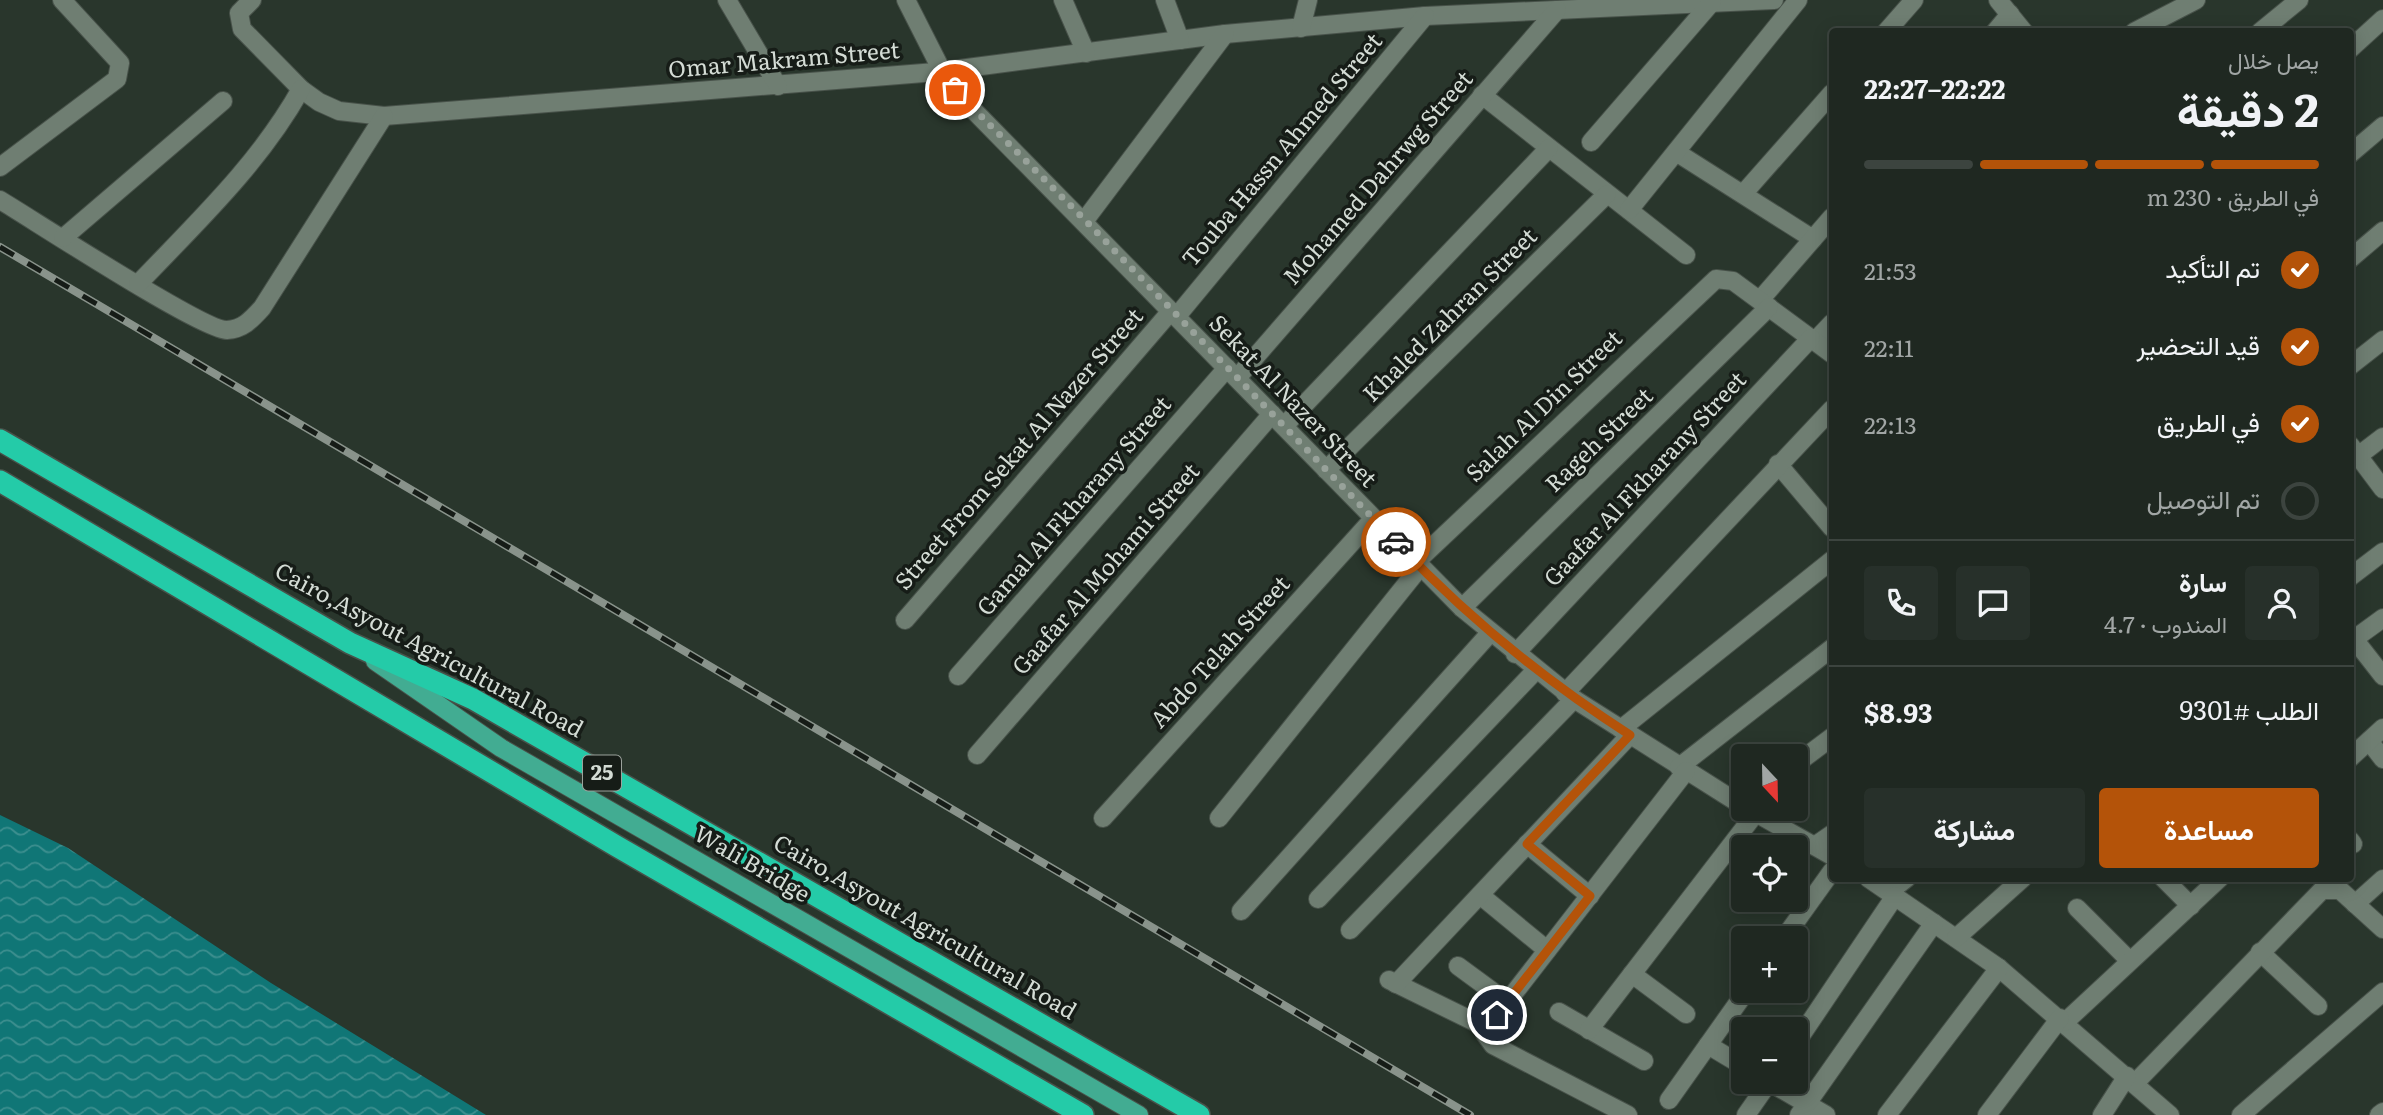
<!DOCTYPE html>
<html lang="ar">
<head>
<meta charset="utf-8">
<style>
	body { margin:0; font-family:Literata,Vazirmatn,serif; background:#27302a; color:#f1f3f6; direction:rtl; height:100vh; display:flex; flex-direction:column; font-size:26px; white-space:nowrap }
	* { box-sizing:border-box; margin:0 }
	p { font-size:23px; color:#a1a6a5 }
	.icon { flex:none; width:38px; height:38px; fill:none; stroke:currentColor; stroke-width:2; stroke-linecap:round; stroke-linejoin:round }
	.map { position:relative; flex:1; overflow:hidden; direction:ltr }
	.sheet { position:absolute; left:1829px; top:28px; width:525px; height:854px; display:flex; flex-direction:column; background:#1f2821; border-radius:7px; box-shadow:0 4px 18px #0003,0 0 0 2px #3c443f; direction:rtl }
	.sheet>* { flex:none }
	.needle { width:46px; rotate:158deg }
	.tools { position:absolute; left:1731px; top:744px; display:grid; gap:14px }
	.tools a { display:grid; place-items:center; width:77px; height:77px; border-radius:7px; background:#1f2821; box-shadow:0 4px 18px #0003,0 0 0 2px #3c443f; font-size:35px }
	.pin { position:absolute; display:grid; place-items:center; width:60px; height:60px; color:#fff; margin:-30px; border:4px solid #fff; border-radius:50%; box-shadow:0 2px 7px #0007 }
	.courier { position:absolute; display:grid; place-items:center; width:70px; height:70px; margin:-35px; border:5px solid #b45309; border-radius:50%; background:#fff; color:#222; box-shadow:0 2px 9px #0007 }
	.headline em { font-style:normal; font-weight:700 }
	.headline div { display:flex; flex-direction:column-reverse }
	.headline { display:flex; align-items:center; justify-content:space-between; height:119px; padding:0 35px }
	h1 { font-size:46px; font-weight:700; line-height:52px }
	.bar { display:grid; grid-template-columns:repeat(4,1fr); gap:10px 7px; align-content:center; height:84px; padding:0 35px }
	.bar i { height:9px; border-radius:5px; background:#3c443f }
	.bar .selected { background:#b45309 }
	.bar p { grid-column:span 4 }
	.line { display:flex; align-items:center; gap:18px; padding:0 35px; border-top:2px solid #3c443f }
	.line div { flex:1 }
	.round { display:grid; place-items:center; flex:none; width:74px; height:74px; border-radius:7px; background:#27302a }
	ol { padding:0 35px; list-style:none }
	li { display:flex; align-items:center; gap:21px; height:77px }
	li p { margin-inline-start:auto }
	li .icon { padding:7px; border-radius:50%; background:#b45309; color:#fff; stroke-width:4 }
	li:last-child { color:#a1a6a5 }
	li i { width:38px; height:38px; border:4px solid #3c443f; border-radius:50% }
	.cta { display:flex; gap:14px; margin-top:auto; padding:14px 35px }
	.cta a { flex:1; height:80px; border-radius:7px; background:#b45309; color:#fff; font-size:28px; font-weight:700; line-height:80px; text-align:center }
	.cta a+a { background:#27302a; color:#f1f3f6 }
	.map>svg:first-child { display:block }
	.water { fill:url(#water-waves) }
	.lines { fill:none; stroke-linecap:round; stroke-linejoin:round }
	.minor-casing { stroke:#48524a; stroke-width:20 }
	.major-casing { stroke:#48524a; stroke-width:20 }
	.highway-casing { stroke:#48524a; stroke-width:24 }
	.minor { stroke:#6f7e72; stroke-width:18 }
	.major { stroke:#42ac92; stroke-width:18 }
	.highway { stroke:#24cba8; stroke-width:21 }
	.rail-casing { stroke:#89938b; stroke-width:8 }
	.rail { stroke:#161c17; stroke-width:5; stroke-dasharray:16; stroke-linecap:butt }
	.done { stroke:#98a29a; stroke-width:7; stroke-dasharray:0 12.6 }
	.route { stroke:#b45309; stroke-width:9 }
	.labels { text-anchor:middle; stroke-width:7; stroke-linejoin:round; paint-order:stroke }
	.shield { fill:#161c17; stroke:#9ba29c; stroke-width:2 }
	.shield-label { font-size:21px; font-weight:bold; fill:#d4dcd5 }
	.street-label { font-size:23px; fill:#d4dcd5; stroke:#161c17 }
</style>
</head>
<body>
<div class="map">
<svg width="2383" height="1115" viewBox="0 0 2383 1115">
	<defs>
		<pattern id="water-waves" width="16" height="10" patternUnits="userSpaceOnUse" patternTransform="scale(1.75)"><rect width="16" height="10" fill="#107676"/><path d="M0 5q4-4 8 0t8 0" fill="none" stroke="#3d8f8f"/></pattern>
	</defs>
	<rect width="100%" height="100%" fill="#29362c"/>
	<polygon class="water" points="0,815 68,848 271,983 486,1115 0,1115"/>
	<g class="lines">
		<g class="minor-casing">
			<g id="minor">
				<polyline points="252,0 239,13 242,29 301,89 319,102 339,111 384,116 936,72 1225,34 1425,16 1774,0"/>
				<polyline points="727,0 778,86"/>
				<polyline points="906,0 942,71"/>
				<polyline points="1063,0 1086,53"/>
				<polyline points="1165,0 1180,40"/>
				<polyline points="1998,0 2024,32"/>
				<polyline points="1301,28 1308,0"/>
				<polyline points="1886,32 1914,0"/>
				<polyline points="1995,32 2010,14"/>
				<polyline points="2134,32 2196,0"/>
				<polyline points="2260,32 2299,0"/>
				<polyline points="2350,49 2383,19"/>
				<polyline points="936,72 1462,608 1574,699 1743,806"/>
				<polyline points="1482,95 1686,255"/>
				<polyline points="1591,142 1712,2"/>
				<polyline points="1676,152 1813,239"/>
				<polyline points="2350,154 2383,126"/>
				<polyline points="0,167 117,79 120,63 62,0"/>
				<polyline points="1743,194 1832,93"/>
				<path d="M0,200C32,219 203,331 227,330C243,329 251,320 262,308L384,116"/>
				<polyline points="1629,210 1798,0"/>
				<polyline points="1085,220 1225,34"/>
				<polyline points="63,238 223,101"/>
				<polyline points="2350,259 2383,231"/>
				<path d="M138,284C197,222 259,164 301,89"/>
				<polyline points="1760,300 1832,217"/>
				<polyline points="1177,316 1425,16"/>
				<polyline points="1815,341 1832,323"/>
				<polyline points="2350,366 2383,340"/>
				<polyline points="1237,378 1557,10"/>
				<polyline points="1284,426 1549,148"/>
				<polyline points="2350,445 2383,489"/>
				<polyline points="2358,456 2383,437"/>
				<polyline points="1778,464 1832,528"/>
				<polyline points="1326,470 1607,194"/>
				<polyline points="1415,563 1716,279 1733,281 1832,354"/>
				<polyline points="2350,577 2383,552"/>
				<polyline points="1462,608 1769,307"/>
				<polyline points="905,620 1171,311"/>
				<polyline points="2354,639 2383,676"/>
				<polyline points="2350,642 2383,618"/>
				<polyline points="1515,654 1811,338"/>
				<polyline points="958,676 1227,368"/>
				<polyline points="1565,693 1832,409"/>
				<polyline points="1621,729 1832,560"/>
				<polyline points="2369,741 2383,759"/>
				<polyline points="977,755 1272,414"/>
				<polyline points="2350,758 2383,728"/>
				<polyline points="1796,764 1832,737"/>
				<polyline points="1679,767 1832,648"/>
				<polyline points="1747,808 1832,856"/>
				<polyline points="1103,818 1373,519"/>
				<polyline points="1219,818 1420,567"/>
				<polyline points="2350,840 2353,844"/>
				<polyline points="1527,844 1590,896"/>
				<polyline points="1816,845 1832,834"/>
				<polyline points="1868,878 1999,968 2170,1115"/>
				<polyline points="2163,878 2191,906"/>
				<polyline points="1889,892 1907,878"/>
				<polyline points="1480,895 1547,950"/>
				<polyline points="1318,899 1536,670"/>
				<polyline points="2355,904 2383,879"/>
				<polyline points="2077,908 2130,961"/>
				<polyline points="1241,911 1490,633"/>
				<polyline points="1350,930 1574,699"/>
				<polyline points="1784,938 1832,871"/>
				<polyline points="1956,938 2023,878"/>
				<polyline points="2260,952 2318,1006"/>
				<polyline points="1458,966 1507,1002"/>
				<polyline points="1632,974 1686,1014"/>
				<polyline points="1389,980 1487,1028"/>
				<polyline points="1396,984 1630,735"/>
				<polyline points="1559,1012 1644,1061"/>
				<polyline points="2065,1022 2220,878"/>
				<polyline points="1487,1028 1686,771"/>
				<polyline points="1487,1028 1485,1034 1493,1045 1628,1115"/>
				<polyline points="1589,1030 1755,814"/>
				<polyline points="1796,1043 1895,896"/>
				<polyline points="1708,1045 1743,1066"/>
				<polyline points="1769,1082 1826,1115"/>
				<polyline points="2135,1083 2322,890 2340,890 2383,929"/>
				<polyline points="1669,1100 1747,990"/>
				<polyline points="1746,1115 1769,1082"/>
				<polyline points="1799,1115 1934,923"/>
				<polyline points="1887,1115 1999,968"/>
				<polyline points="1987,1115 2060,1018"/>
				<polyline points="2102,1115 2127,1076"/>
				<polyline points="2241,1115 2383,992"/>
				<polyline points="2379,1115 2383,1112"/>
			</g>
		</g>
		<g class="major-casing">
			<polyline id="major" points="375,661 501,748 1139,1115"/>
		</g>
		<g class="highway-casing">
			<g id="highway">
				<polyline points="0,440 350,643 473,699 1199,1115"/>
				<polyline points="0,481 618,847 1083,1115"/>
			</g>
		</g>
		<use href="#minor" class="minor"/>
		<use href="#major" class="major"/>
		<use href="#highway" class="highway"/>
		<g class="rail-casing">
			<polyline id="rail" points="0,247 1470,1115"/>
		</g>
		<use href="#rail" class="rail"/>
	</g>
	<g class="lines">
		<polyline class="done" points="955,90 1085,220 1396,542"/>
		<path class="route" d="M1396,542C1466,616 1544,680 1630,735L1527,844L1590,896L1497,1015"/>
	</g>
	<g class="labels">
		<rect class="shield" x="583" y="755.5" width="38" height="35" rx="5"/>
		<g class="shield-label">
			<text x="602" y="780">25</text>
		</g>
		<g class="street-label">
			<text transform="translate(784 60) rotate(-5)" y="8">Omar Makram Street</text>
			<text transform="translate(1282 150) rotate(-50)" y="8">Touba Hassn Ahmed Street</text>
			<text transform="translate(1378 178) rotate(-49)" y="8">Mohamed Dahrwg Street</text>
			<text transform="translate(1450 315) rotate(-45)" y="8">Khaled Zahran Street</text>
			<text transform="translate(1293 401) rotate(46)" y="8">Sekat Al Nazer Street</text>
			<text transform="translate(1544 406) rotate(-44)" y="8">Salah Al Din Street</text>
			<text transform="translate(1599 440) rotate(-44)" y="8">Rageh Street</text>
			<text transform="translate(1019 449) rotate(-49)" y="8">Street From Sekat Al Nazer Street</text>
			<text transform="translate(1645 479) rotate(-47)" y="8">Gaafar Al Fkharany Street</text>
			<text transform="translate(1074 506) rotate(-49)" y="8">Gamal Al Fkharany Street</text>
			<text transform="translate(1106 569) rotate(-49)" y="8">Gaafar Al Mohami Street</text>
			<text transform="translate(429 650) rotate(28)" y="8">Cairo,Asyout Agricultural Road</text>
			<text transform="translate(1220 652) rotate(-48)" y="8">Abdo Telah Street</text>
			<text transform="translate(752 864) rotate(30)" y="8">Wali Bridge</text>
			<text transform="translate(925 927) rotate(30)" y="8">Cairo,Asyout Agricultural Road</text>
		</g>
	</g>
</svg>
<div class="tools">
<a><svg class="needle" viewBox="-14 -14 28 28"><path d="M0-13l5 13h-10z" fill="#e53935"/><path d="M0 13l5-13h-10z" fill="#a1a6a5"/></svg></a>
<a><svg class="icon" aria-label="locate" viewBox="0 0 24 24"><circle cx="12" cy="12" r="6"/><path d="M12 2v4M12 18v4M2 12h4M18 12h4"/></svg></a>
<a>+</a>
<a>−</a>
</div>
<div class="pin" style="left:955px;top:90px;background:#ea580c"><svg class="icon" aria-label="bag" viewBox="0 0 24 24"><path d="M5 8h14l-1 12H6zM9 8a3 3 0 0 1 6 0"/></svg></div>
<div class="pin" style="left:1497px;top:1015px;background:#1f2937"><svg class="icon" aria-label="home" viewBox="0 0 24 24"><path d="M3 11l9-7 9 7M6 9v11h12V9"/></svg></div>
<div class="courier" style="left:1396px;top:542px"><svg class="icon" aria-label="car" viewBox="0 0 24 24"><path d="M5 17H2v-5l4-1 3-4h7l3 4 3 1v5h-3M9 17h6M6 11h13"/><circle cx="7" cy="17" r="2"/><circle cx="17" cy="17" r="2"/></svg></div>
<section class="sheet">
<div class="headline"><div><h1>2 دقيقة</h1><p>يصل خلال</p></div><em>22:22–22:27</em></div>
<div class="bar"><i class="selected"></i><i class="selected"></i><i class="selected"></i><i></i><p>في الطريق · 230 m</p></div>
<ol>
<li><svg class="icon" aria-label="check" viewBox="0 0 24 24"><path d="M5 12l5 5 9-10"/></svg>تم التأكيد<p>21:53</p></li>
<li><svg class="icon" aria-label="check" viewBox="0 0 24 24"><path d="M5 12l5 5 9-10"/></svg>قيد التحضير<p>22:11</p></li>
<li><svg class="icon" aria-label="check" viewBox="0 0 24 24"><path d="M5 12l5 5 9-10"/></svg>في الطريق<p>22:13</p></li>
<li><i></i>تم التوصيل</li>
</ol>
<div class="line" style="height:126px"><a class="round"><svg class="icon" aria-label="person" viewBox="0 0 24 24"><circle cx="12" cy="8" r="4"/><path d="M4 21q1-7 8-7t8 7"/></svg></a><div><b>سارة</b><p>المندوب · 4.7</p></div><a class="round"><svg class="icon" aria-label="chat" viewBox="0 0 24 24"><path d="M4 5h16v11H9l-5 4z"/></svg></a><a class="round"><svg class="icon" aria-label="phone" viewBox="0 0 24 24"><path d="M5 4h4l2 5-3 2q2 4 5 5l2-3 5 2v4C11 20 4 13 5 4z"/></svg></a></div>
<div class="line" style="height:91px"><div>الطلب #9301</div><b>$8.93</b></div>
<div class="cta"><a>مساعدة</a><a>مشاركة</a></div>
</section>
</div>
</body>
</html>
